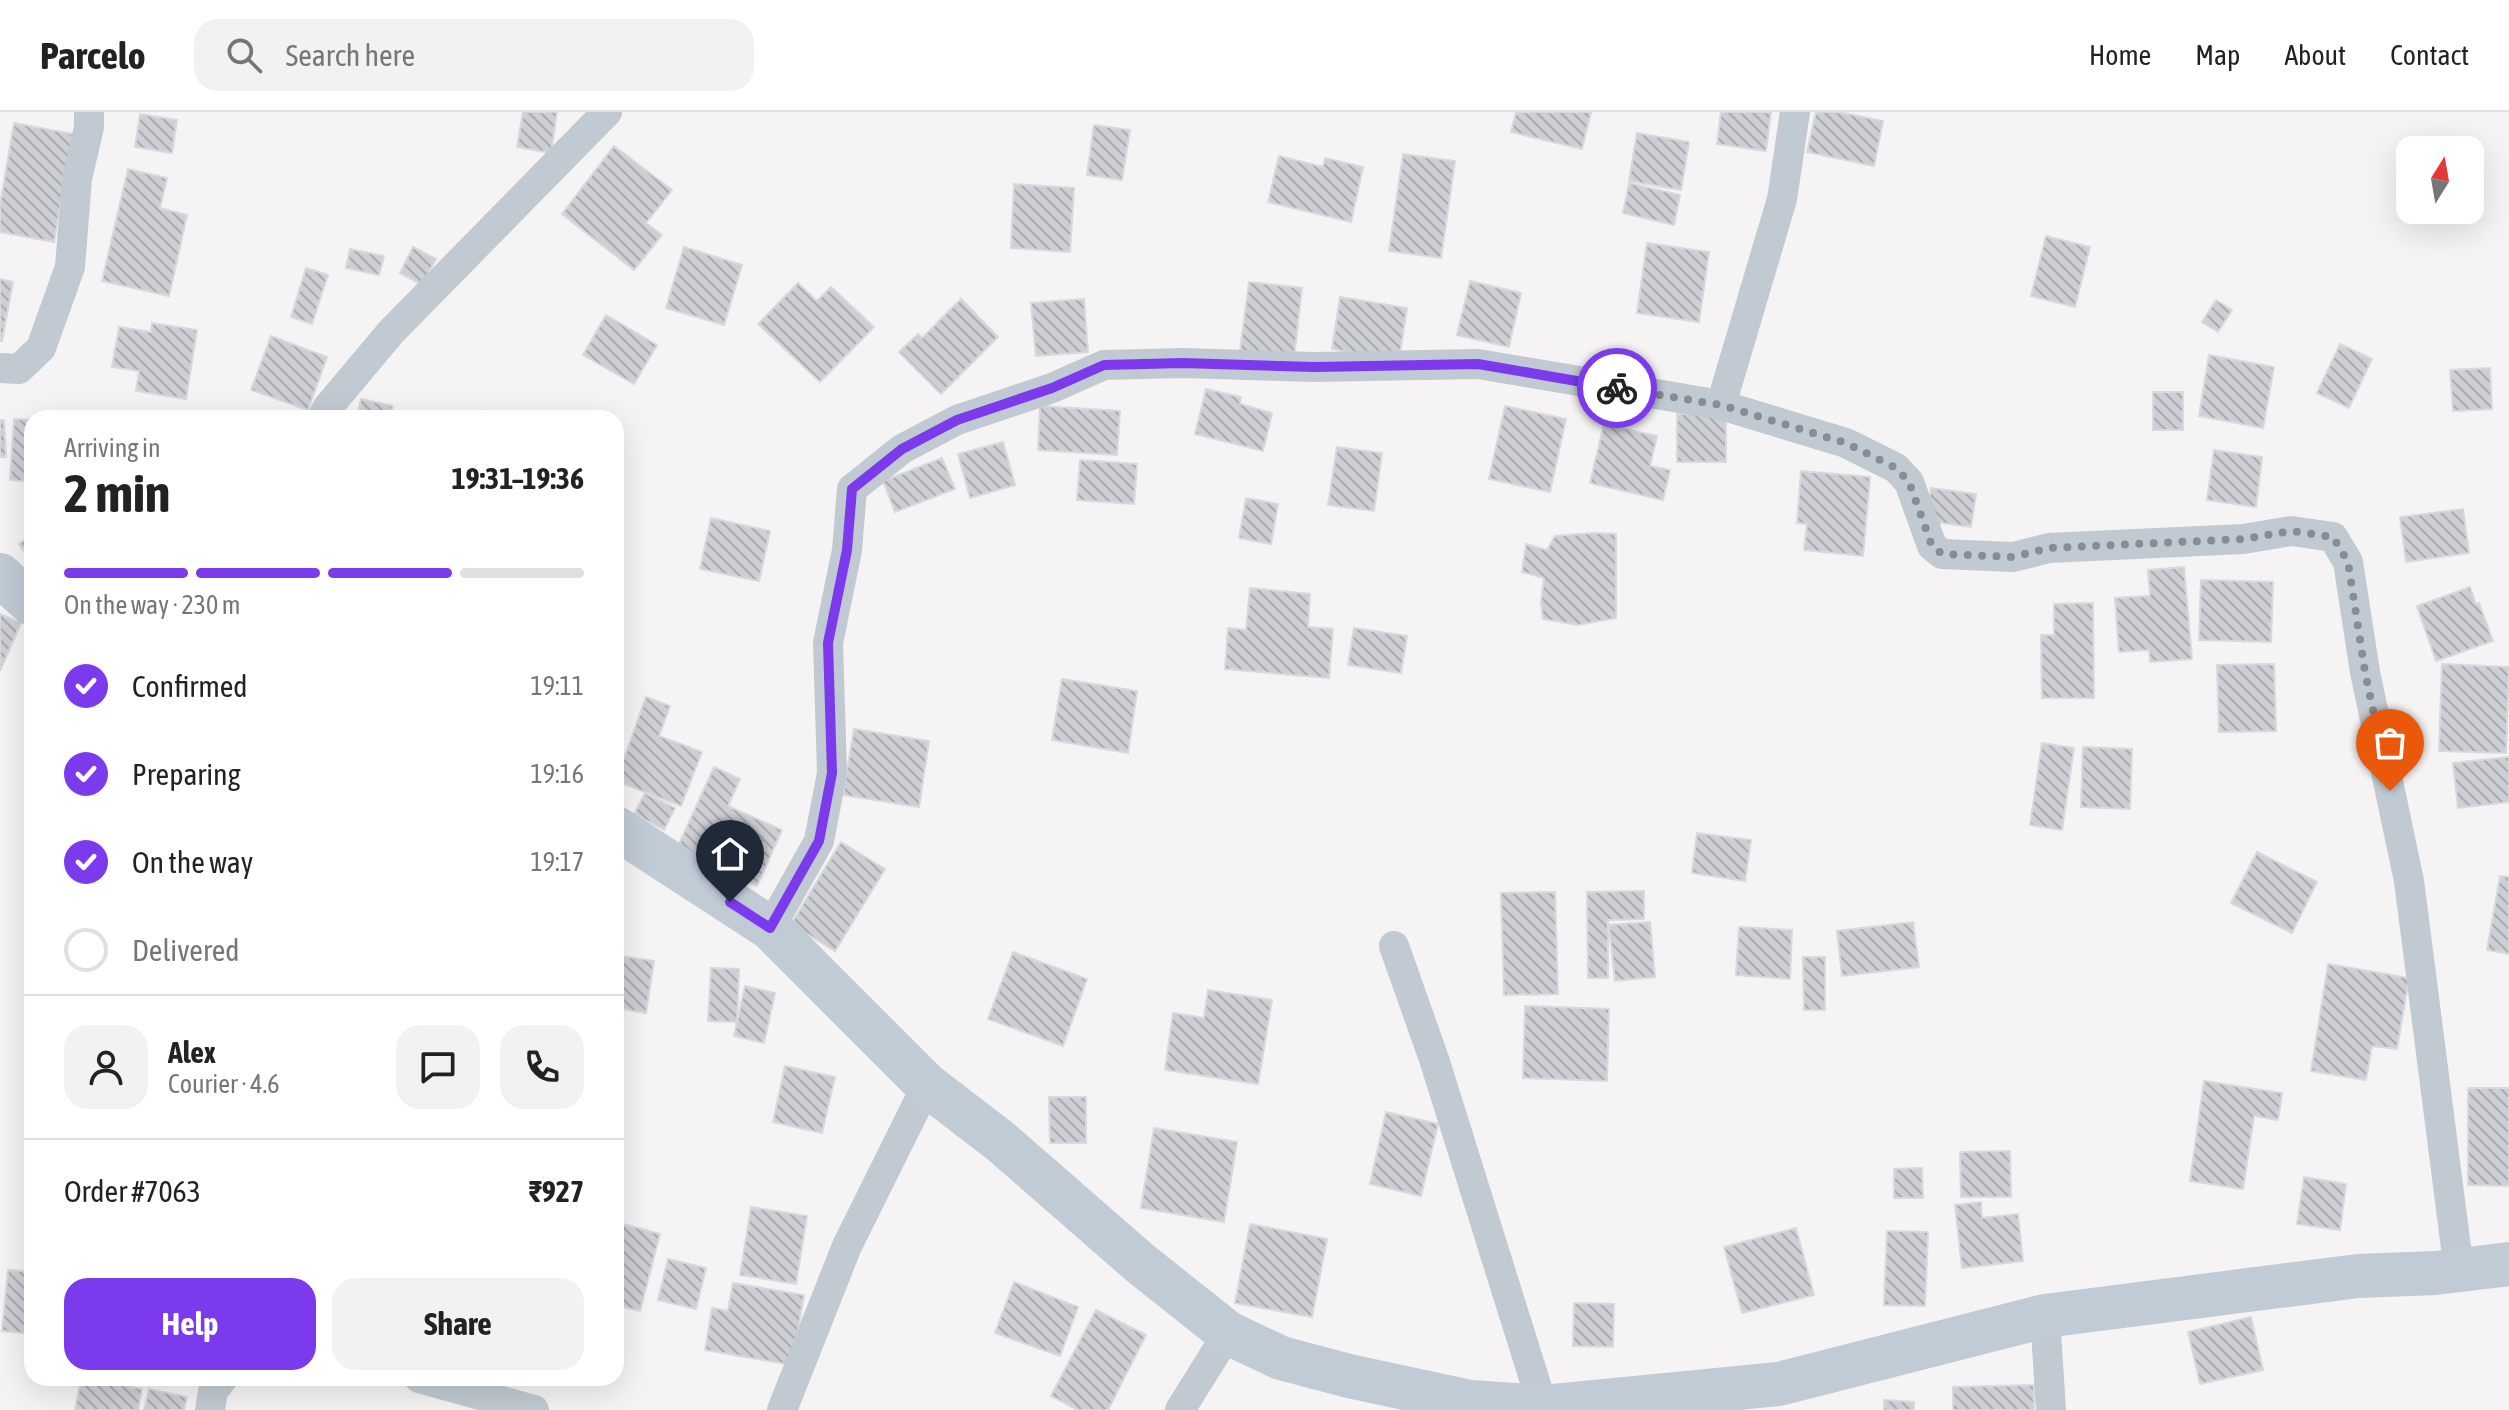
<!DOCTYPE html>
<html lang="en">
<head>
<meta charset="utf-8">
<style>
	body { margin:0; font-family:"Asap Condensed",sans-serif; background:#f2f2f2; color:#222; height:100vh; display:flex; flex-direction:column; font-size:30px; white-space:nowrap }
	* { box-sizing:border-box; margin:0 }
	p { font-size:26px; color:#767676 }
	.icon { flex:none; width:44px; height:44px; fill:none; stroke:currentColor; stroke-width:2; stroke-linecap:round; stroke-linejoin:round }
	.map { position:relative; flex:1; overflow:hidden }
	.side { position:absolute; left:24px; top:298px; width:600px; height:976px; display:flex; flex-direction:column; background:#fff; border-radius:24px; box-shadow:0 8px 32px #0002 }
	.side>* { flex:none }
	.needle { width:52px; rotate:11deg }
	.fabs { position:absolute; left:2396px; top:24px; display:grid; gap:16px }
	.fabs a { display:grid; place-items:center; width:88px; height:88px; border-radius:16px; background:#fff; box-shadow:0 8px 32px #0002; font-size:40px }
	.pin { position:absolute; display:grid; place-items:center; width:68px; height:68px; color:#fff; margin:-82px -34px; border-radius:50% 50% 50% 0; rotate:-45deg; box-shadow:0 0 8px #0007 }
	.pin .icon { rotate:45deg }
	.courier { position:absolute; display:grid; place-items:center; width:80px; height:80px; margin:-40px; border:6px solid #7c3aed; border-radius:50%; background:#fff; color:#222; box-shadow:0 2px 10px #0007 }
	.summary em { font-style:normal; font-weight:700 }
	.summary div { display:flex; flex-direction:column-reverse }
	.summary { display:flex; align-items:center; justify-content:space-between; height:136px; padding:0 40px }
	h1 { font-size:52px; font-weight:700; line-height:60px }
	.bar { display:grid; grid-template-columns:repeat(4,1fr); gap:12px 8px; align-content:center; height:96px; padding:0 40px }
	.bar i { height:10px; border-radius:6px; background:#e0e0e0 }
	.bar .selected { background:#7c3aed }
	.bar p { grid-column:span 4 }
	.line { display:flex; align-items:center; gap:20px; padding:0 40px; border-top:2px solid #e0e0e0 }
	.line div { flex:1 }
	.round { display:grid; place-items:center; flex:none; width:84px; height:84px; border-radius:24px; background:#f2f2f2 }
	ol { padding:0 40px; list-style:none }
	li { display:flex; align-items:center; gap:24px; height:88px }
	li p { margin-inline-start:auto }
	li .icon { padding:8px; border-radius:50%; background:#7c3aed; color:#fff; stroke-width:4 }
	li:last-child { color:#767676 }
	li i { width:44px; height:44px; border:4px solid #e0e0e0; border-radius:50% }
	.action { display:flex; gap:16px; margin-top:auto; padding:16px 40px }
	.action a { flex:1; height:92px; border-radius:24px; background:#7c3aed; color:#fff; font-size:32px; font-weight:700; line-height:92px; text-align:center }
	.action a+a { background:#f2f2f2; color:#222 }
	header { display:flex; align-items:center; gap:48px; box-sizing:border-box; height:112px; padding:0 40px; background:#fff; border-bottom:2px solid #e0e0e0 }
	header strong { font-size:38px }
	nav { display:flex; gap:44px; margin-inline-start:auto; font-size:28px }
	.search { width:560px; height:72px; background:#f2f2f2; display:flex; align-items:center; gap:20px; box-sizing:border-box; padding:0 28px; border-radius:24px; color:#767676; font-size:30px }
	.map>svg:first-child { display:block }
	.building { fill:url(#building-back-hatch); stroke:#d7d9de; stroke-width:2 }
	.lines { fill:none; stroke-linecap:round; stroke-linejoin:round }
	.street { stroke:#c1cad2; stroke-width:30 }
	.secondary { stroke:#c1cbd6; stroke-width:44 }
	.done { stroke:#868d94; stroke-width:8; stroke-dasharray:0 14.4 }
	.route { stroke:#7c3aed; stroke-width:10 }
</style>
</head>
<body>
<header>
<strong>Parcelo</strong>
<div class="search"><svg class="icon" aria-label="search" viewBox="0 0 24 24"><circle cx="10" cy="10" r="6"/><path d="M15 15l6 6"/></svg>Search here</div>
<nav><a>Home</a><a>Map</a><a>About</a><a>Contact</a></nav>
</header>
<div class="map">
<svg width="2509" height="1298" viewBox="0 0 2509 1298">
	<defs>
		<pattern id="building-back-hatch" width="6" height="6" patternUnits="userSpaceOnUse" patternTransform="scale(2)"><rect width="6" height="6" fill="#cdcfd5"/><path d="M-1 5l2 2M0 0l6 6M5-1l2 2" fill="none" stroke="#a8abb0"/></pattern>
	</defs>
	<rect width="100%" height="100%" fill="#f5f3f3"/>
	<g class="building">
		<polygon points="523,0 557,0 551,41 517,35"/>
		<polygon points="1516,0 1591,0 1582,37 1511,20"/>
		<polygon points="1721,0 1771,0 1766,39 1717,32"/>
		<polygon points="1816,0 1839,0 1883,9 1874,54 1807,40"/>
		<polygon points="140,2 177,8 172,41 135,35"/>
		<polygon points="14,11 73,22 54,130 0,120 0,93"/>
		<polygon points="1094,13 1130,18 1122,68 1087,63"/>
		<polygon points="1637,21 1689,30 1681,78 1629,69"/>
		<polygon points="614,34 672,78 646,111 662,123 634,158 562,102"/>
		<polygon points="1403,42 1455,49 1441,146 1389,139"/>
		<polygon points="1279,44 1323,55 1325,46 1363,55 1351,110 1268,90"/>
		<polygon points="128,57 167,66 160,96 187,103 169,184 102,169"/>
		<polygon points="1629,71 1680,83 1674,113 1623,101"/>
		<polygon points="1014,72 1074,76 1070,140 1011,136"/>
		<polygon points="2046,124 2090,135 2075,195 2031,184"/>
		<polygon points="1647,131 1709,140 1699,210 1637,201"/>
		<polygon points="413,135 436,147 422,173 400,161"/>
		<polygon points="684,135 742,153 724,213 666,196"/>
		<polygon points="350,137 384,144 379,163 346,156"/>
		<polygon points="306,156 328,163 312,212 291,205"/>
		<polygon points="0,167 13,170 2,229 0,229"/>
		<polygon points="1470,169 1521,181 1509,235 1457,223"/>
		<polygon points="1249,170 1302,176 1294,246 1240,239"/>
		<polygon points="798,171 817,189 831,175 874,215 820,270 758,212"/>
		<polygon points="1340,185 1407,196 1399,248 1332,237"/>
		<polygon points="961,187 998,225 941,282 899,240 918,222 922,226"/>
		<polygon points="1084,187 1088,240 1036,244 1031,191"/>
		<polygon points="2216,188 2232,198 2218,220 2202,210"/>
		<polygon points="606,203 657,233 634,272 583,243"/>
		<polygon points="152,211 197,218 186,287 136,279 139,259 112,255 119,215 151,220"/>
		<polygon points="271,224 327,245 308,298 251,278"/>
		<polygon points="2340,232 2372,247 2349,296 2317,281"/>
		<polygon points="2209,243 2274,255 2263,316 2199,304"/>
		<polygon points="2490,256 2492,297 2453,299 2450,258"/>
		<polygon points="1206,277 1241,285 1240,292 1272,301 1263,339 1195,322"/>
		<rect x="2153" y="280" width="30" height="38"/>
		<polygon points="361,287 393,294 390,306 357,306"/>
		<polygon points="1040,294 1120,299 1117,343 1038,338"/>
		<polygon points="1505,294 1566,307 1550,380 1489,367"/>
		<polygon points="486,299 526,305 526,306 485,306"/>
		<rect x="1677" y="302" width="49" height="48"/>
		<polygon points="14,307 32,308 32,370 10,368"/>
		<polygon points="0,308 4,308 6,345 0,345"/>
		<polygon points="1604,312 1657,324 1650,354 1670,358 1663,388 1590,371"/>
		<polygon points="1003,330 1015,373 970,386 958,342"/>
		<polygon points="1337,335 1382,341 1374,399 1328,393"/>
		<polygon points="2214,338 2262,345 2256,395 2207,388"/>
		<polygon points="942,346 955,377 895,400 883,369"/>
		<polygon points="1080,348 1137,352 1134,392 1077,388"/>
		<polygon points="1801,359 1870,365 1863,444 1804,438 1807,412 1797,411"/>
		<polygon points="1931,376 1976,382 1971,415 1926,409"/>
		<polygon points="1246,386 1278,392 1271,432 1239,426"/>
		<polygon points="2463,397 2469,441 2406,450 2400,405"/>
		<polygon points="711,406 770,419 759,469 700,457"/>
		<polygon points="1594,421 1616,422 1616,506 1578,513 1543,507 1541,490 1544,466 1522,460 1526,432 1547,438 1555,424"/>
		<polygon points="32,422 32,451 19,432"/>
		<polygon points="2184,455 2192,547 2150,550 2149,538 2119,540 2115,486 2150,484 2148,458"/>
		<polygon points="2201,468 2273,470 2271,530 2199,528"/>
		<polygon points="2470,475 2476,492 2479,491 2493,529 2436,549 2417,494"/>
		<polygon points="1250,476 1310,482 1308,515 1333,517 1329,566 1225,557 1228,516 1246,518"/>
		<polygon points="2093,491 2094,586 2042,586 2041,523 2054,523 2054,492"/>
		<polygon points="0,502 21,511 0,559"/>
		<polygon points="1354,516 1407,524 1401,561 1348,553"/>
		<polygon points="2274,552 2276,619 2219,620 2217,553"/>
		<polygon points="2442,552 2509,555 2506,641 2439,639"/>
		<polygon points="1062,567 1137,579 1128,641 1052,628"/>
		<polygon points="646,585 670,594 659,624 702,640 681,694 616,669"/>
		<polygon points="854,617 929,629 919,695 843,683"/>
		<polygon points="2042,631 2074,636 2062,718 2030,713"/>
		<polygon points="2083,635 2132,637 2130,697 2081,695"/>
		<polygon points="2509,645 2509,690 2458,696 2453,651"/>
		<polygon points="714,655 740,667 728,694 782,718 757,774 678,734"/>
		<polygon points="645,681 675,696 664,718 634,702"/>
		<polygon points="1697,721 1751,728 1745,769 1692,761"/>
		<polygon points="841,730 885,757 835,839 791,812"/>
		<polygon points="2257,740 2317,770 2292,821 2231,791"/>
		<polygon points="2500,764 2509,765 2509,842 2487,838"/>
		<polygon points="1644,779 1644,807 1608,808 1608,866 1588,866 1587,780"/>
		<polygon points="1555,780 1558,882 1504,883 1501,781"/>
		<polygon points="1650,810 1655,865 1615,869 1609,813"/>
		<polygon points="1913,810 1919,855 1842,864 1837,819"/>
		<polygon points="1739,815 1792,818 1790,867 1736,863"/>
		<polygon points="1013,840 1087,867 1063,934 988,907"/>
		<polygon points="616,843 654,849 646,901 616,896"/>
		<polygon points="1803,845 1825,845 1825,898 1804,898"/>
		<polygon points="2328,852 2409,866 2397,937 2372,934 2366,968 2311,959"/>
		<polygon points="711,856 739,857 737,910 708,909"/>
		<polygon points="745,874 775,881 764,931 734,924"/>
		<polygon points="1208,878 1272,888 1258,972 1165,958 1173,901 1204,906"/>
		<polygon points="1525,894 1609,897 1607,969 1523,966"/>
		<polygon points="785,954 835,965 822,1021 773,1010"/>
		<polygon points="2204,969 2282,981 2278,1008 2254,1004 2243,1077 2190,1069"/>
		<polygon points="2468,976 2509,976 2509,1074 2468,1073"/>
		<polygon points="1049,985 1086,985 1086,1031 1050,1031"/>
		<polygon points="1386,1000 1438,1012 1421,1084 1370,1072"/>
		<polygon points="1154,1016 1237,1030 1224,1110 1141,1096"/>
		<polygon points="2010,1039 2011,1085 1961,1085 1960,1040"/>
		<polygon points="1922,1056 1923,1086 1894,1086 1894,1057"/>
		<polygon points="2304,1065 2346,1072 2340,1118 2297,1112"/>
		<polygon points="1981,1090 1982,1106 2018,1102 2023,1149 1962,1156 1955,1093"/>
		<polygon points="751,1095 807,1104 796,1172 740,1163"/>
		<polygon points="616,1110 660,1122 640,1199 616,1193"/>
		<polygon points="1250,1112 1327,1127 1312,1205 1235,1191"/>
		<polygon points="1796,1116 1814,1183 1742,1201 1724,1135"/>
		<polygon points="1887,1119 1928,1120 1925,1194 1884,1193"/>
		<polygon points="668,1147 706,1156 696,1197 658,1188"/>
		<polygon points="8,1158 32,1160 32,1222 2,1219"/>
		<polygon points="1014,1170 1078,1195 1060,1244 995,1221"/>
		<polygon points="733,1171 804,1183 792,1253 705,1238 712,1196 728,1199"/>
		<polygon points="1574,1191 1614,1192 1613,1235 1573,1234"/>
		<polygon points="1096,1198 1146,1223 1108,1298 1078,1298 1051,1284"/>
		<polygon points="2251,1205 2263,1258 2200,1272 2188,1220"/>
		<polygon points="81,1266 142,1277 138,1298 75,1298"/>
		<polygon points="2034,1273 2034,1298 1953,1298 1953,1275"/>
		<polygon points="149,1277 187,1285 184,1298 144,1298"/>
		<polygon points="1884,1288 1914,1290 1914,1298 1884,1298"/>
	</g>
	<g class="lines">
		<g class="street">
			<polyline points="0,256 19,257 41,236 70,155 77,67 89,15 89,0"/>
			<polyline points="1721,293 1846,331 1896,356 1909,370 1932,434 1942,442 2013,445 2049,436 2243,427 2291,419 2333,425 2348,450 2365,560 2409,769 2459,1159"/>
			<polyline points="322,306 328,295 391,220 607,0"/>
			<polyline points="770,816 819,729 832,661 828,531 847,438 852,377 902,337 957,308 1052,276 1104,253 1183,251 1315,255 1478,252 1721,293 1782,87 1795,0"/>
			<polyline points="1394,834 1434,947 1543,1295"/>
			<polyline points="2045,1204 2051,1298"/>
			<polyline points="419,1266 534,1298"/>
			<polyline points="210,1298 213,1279 223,1266"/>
			<polyline points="782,1298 847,1134 927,973"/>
			<polyline points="1180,1298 1228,1221"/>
		</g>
		<g class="secondary">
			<polyline points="0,463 32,492"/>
			<polyline points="616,716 770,816 927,973 1000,1029 1140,1151 1228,1221 1281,1246 1349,1264 1470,1290 1543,1295 1779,1272 2045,1204 2358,1164 2436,1161 2509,1152"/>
		</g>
	</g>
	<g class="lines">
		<polyline class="done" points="1617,276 1721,293 1846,331 1896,356 1909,370 1932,434 1942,442 2013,445 2049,436 2243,427 2291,419 2333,425 2348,450 2365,560 2390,679"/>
		<polyline class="route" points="730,790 770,816 819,729 832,661 828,531 847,438 852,377 902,337 957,308 1052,276 1104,253 1183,251 1315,255 1478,252 1617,276"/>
	</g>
</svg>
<div class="fabs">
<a><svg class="needle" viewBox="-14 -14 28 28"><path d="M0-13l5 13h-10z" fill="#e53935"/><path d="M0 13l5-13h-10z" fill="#767676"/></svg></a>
</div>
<div class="pin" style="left:2390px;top:679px;background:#ea580c"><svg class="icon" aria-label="bag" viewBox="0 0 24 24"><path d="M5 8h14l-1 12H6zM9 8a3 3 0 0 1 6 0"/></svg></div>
<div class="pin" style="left:730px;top:790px;background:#1f2937"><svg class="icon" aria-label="home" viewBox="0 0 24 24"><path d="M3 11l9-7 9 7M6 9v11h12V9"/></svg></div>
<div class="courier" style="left:1617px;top:276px"><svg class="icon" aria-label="bike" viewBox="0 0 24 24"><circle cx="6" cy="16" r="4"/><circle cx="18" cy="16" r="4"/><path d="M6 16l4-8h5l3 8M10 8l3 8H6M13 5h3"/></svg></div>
<section class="side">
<div class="summary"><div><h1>2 min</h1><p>Arriving in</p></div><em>19:31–19:36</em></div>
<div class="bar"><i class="selected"></i><i class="selected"></i><i class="selected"></i><i></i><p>On the way · 230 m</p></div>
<ol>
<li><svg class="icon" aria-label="check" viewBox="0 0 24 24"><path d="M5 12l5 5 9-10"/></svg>Confirmed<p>19:11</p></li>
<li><svg class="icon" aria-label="check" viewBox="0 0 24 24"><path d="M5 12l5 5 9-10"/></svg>Preparing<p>19:16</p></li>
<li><svg class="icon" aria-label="check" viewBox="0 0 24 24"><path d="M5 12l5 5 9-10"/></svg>On the way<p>19:17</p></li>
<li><i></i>Delivered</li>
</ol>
<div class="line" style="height:144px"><a class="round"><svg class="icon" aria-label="person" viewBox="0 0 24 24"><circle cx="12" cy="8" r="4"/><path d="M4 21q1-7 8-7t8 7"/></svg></a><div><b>Alex</b><p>Courier · 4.6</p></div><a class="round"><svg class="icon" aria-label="chat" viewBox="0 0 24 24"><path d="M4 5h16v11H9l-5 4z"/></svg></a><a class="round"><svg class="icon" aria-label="phone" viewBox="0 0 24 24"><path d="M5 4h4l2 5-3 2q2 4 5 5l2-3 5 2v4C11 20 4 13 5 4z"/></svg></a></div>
<div class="line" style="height:104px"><div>Order #7063</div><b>₹927</b></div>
<div class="action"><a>Help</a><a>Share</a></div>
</section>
</div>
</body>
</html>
